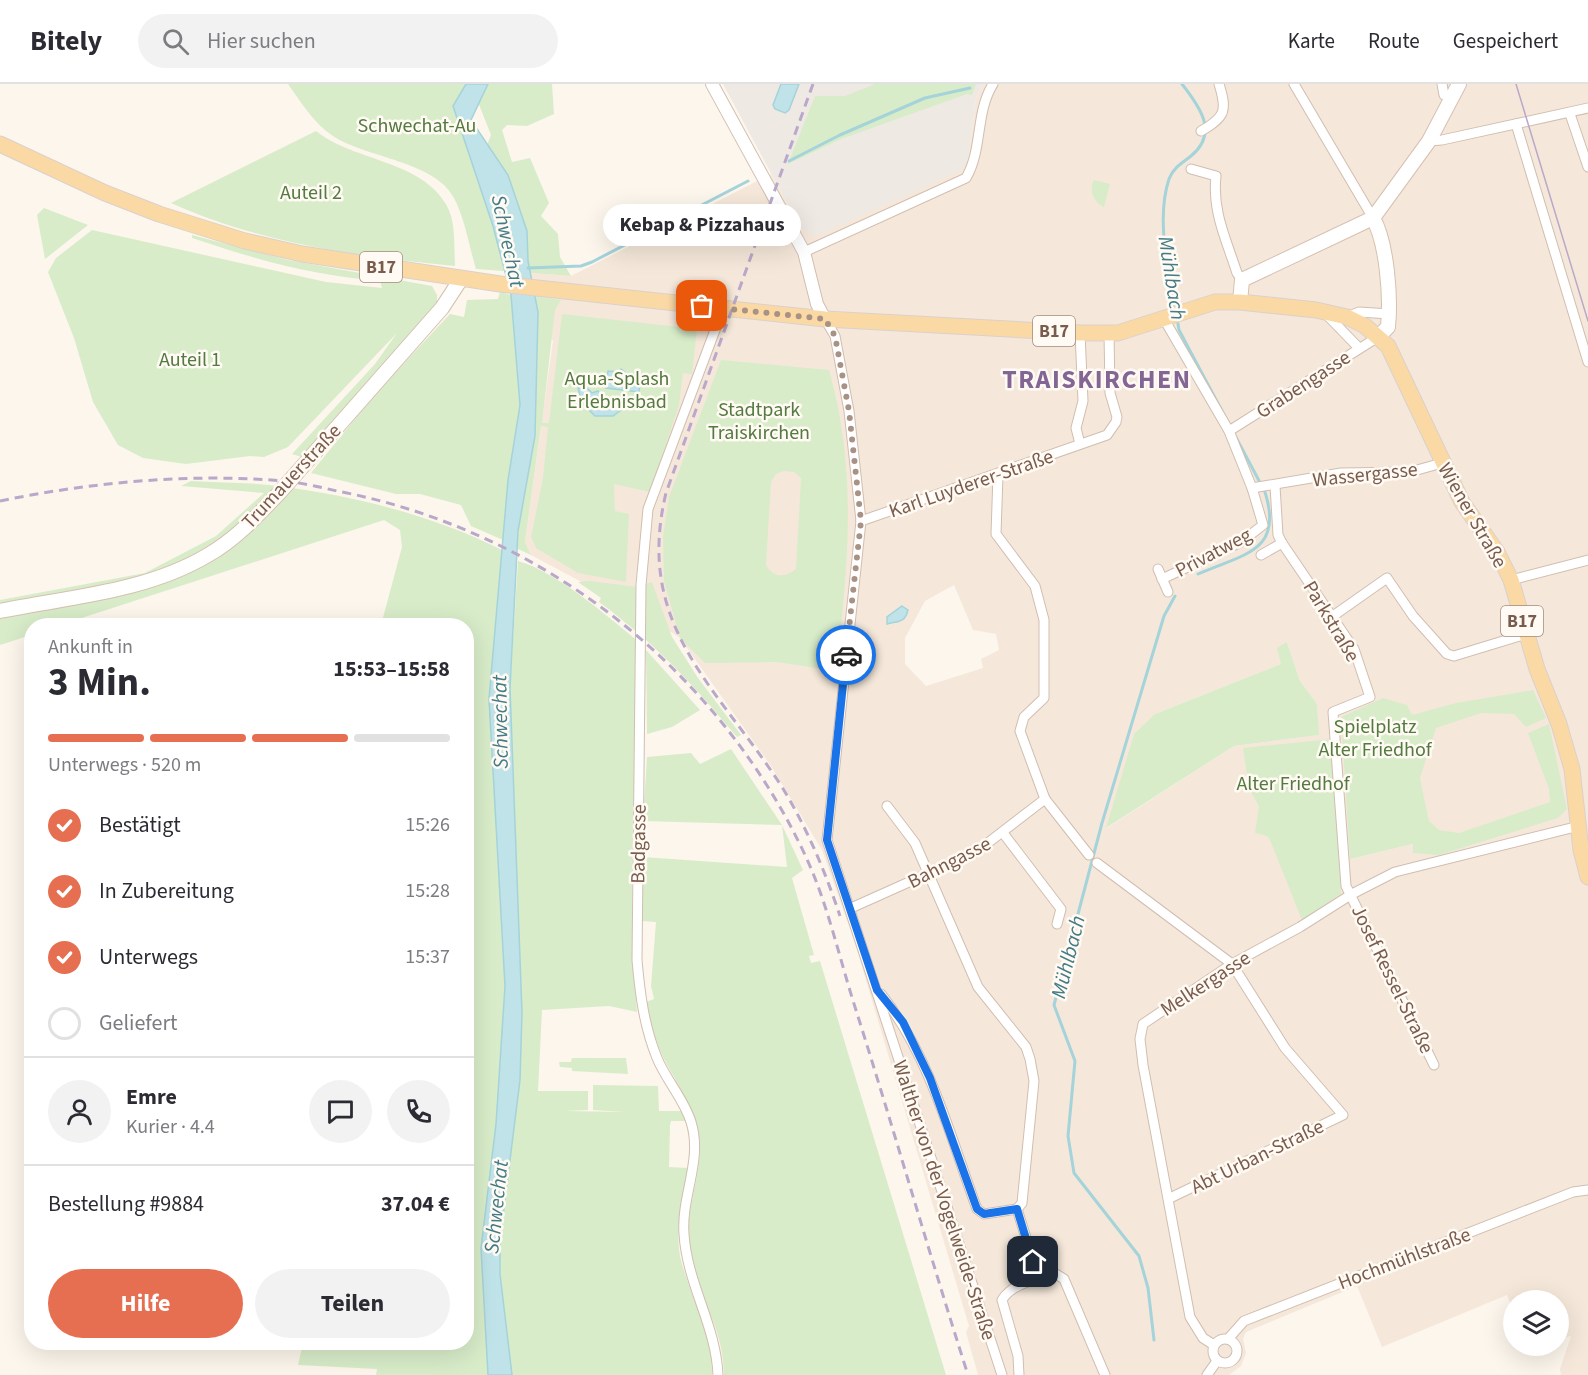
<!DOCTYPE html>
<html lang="de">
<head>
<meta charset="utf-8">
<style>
	body { margin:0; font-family:"Source Sans 3",sans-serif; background:#f2f2f3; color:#2b2b33; height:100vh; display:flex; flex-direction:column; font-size:22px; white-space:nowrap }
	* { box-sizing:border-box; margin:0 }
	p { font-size:20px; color:#7c7c81 }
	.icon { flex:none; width:33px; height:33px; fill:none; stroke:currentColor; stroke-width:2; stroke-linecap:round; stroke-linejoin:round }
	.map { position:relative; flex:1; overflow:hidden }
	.panel { position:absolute; left:24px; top:534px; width:450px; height:732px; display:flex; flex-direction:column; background:#fff; border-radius:24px; box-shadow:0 6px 24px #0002 }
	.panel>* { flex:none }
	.controls { position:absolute; left:1503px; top:1206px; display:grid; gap:12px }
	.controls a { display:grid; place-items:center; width:66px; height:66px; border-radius:50%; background:#fff; box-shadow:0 6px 24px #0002; font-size:30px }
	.pin { position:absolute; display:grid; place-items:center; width:51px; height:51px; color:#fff; margin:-26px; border-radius:12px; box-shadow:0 3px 9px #0006 }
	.courier { position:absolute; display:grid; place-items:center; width:60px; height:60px; margin:-30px; border:4px solid #1a73e8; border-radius:50%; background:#fff; color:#222; box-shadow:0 2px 8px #0007 }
	.bubble { position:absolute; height:42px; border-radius:21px; background:#fff; box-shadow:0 6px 24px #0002; font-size:20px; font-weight:700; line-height:42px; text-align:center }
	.overview em { font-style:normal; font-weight:700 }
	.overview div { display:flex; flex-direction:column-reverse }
	.overview { display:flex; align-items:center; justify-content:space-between; height:102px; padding:0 24px }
	h1 { font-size:39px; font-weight:700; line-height:45px }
	.bar { display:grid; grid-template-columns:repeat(4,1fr); gap:9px 6px; align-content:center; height:72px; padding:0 24px }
	.bar i { height:8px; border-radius:4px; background:#e1e1e2 }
	.bar .on { background:#e76f51 }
	.bar p { grid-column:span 4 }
	.line { display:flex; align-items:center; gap:15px; padding:0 24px; border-top:2px solid #e1e1e2 }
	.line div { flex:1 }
	.round { display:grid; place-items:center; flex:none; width:63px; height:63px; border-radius:32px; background:#f2f2f3 }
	ol { padding:0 24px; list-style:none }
	li { display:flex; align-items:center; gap:18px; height:66px }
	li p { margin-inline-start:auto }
	li .icon { padding:6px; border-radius:50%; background:#e76f51; color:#fff; stroke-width:4 }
	li:last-child { color:#7c7c81 }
	li i { width:33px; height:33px; border:3px solid #e1e1e2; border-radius:50% }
	.cta { display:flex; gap:12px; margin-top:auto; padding:12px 24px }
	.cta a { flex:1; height:69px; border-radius:36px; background:#e76f51; color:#fff; font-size:24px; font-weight:700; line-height:69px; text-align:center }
	.cta a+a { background:#f2f2f3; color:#2b2b33 }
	header { display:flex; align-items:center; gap:36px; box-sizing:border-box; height:84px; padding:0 30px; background:#fff; border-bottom:2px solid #e1e1e2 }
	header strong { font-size:28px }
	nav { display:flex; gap:33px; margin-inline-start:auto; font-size:21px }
	.search { width:420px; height:54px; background:#f2f2f3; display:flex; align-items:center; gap:15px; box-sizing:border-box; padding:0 21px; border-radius:33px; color:#7c7c81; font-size:22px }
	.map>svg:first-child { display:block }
	.residential { fill:#f5e8da; fill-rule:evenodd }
	.industrial { fill:#efe9e4 }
	.green { fill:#d8ecc9; fill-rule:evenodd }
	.water { fill:#bfe3e8; stroke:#a5d3da; stroke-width:1.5 }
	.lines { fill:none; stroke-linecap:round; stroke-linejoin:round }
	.stream { stroke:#a5d3da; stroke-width:3 }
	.minor-casing { stroke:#d1beb0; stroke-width:11 }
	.tertiary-casing { stroke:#d1beb0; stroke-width:14 }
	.secondary-casing { stroke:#d6c0b0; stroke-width:16 }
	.primary-casing { stroke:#dad1cd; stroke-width:17 }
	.minor { stroke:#fff; stroke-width:9 }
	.tertiary { stroke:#fff; stroke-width:12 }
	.secondary { stroke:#fff; stroke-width:14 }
	.primary { stroke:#fbd9a5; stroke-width:15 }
	.tram { stroke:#b9a8c9; stroke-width:1.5 }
	.rail { stroke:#b9a8c9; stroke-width:3; stroke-dasharray:9 6; stroke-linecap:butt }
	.done { stroke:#a89285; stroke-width:6; stroke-dasharray:0 10.8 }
	.route { stroke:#1a73e8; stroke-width:8 }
	.labels { text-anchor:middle; stroke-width:5; stroke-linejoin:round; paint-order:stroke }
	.shield { fill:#fffaf3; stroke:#a28b7f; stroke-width:1.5 }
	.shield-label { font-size:18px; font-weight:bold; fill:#7a5c4d }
	.park-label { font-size:20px; fill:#537a41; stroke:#fffaf3 }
	.street-label { font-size:20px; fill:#7a5c4d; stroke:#fffaf3 }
	.water-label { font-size:21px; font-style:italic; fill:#437c86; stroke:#fffaf3 }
	.district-label { font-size:26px; font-weight:bold; letter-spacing:1.5px; fill:#846695; stroke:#fffaf3 }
</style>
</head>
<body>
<header>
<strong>Bitely</strong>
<div class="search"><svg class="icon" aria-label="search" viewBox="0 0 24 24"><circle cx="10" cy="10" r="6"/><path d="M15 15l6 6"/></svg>Hier suchen</div>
<nav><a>Karte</a><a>Route</a><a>Gespeichert</a></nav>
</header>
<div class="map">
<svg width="1588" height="1291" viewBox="0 0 1588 1291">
	<rect width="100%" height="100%" fill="#fdf6ec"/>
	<path class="residential" d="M984,0H1588V1291H1561L1560,1285L1571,1252L1559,1255L1558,1216H1514L1513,1225L1507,1211L1382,1263L1357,1202L1246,1248L1243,1255L1246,1269L1241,1282L1229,1291H978L966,1248L969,1242L854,856L822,766L771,682L680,554L653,536L531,471L525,458L553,257L538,228L530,189L571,192L771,90L801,145L968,78L976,14ZM954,501L973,546L996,550L999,566L981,575L983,584L926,602L905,580V554L925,517ZM1287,558L1300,597L1317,620L1318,651L1234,662L1107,744L1155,630L1281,580ZM1405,691L1413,760L1350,775Z"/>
	<polygon class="industrial" points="723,0 984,0 976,14 968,78 961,86 816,152 801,145"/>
	<g class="green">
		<path d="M288,0H466L454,20L498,76L487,61L491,51L478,18L488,0H552L554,30L527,42L507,41L502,46L512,78L530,74L549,119L541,132L558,150L560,173L571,192L476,185C469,162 465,135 454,114C435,77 366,74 333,52C314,40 301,18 288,0Z"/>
		<polygon points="875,0 976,0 972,11 967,10 841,55 788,80 815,12 845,12"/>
		<path d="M316,47C355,78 422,76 447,122C456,138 454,164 455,182C360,173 259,159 171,119Z"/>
		<path d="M1094,96L1110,100L1104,123C1094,119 1088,106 1094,96Z"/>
		<polygon points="44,124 88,141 45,175 37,131"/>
		<path d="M92,146L326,198L382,204L380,197C310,191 258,176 192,154V151L288,176L432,202L437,211V221L302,373L292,370L375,280L397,249L288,363L264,373L250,372L186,380L143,374L118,361L93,318L74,254L48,188L56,174Z"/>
		<polygon points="500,208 511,211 520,321 518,335 538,228 535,212 561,216 555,226 542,339 549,339 562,230 697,245 692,290 683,289 679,321 650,408 614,400 615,427 629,430 626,498 578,489 536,464 531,453 543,394 548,343 541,342 525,458 531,471 518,465 518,448 535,342 508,396 503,456 471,442 461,421 420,410 396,410 311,389 376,309 450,230 464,233 467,216 498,215"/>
		<path d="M721,276L829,286C858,388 848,483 836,587L777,578L705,579L680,554L664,497L663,453L669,413ZM784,387L794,388L801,394L796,485C784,494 774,494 766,481L771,398L776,390Z"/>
		<path d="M191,397C219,399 249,398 278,402C355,412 432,431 502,466L489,615L505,902L496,1040L481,1164L488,1291H376L377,1285L298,1281L303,1259L466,1258V542L381,541L402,463L400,446L384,436L60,541L32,542L31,551L0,561V516L145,489L216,452L264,409L181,402Z"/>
		<path d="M518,477C557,488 607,532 639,558C636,681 626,805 637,928L609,922L542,926L538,1007H588V1026L564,1027L625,1028L593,1026V1001L658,1002L659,1027H682L686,1037H671L670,1041L669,1083L688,1084C683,1114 673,1150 682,1180C693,1218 713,1251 712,1291H512L500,1190V1156L520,996L522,929L510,604Z"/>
		<path d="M590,497L638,503L652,498L672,553L698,594L741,651L737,653C692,599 656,560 599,518L601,514L578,498Z"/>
		<polygon points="1287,558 1300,597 1317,620 1319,651 1234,662 1106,744 1134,650 1155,630 1281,580 1277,564"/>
		<polygon points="646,566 700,626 672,643 647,650"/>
		<polygon points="1533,606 1546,634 1526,643 1514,630 1481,629 1436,644 1420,694 1429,737 1439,746 1459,749 1550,718 1549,705 1528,649 1549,640 1567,725 1558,734 1439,771 1413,769 1413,760 1350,775 1341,633 1383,614 1407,621 1412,631 1456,619"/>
		<polygon points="1331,655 1341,810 1302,836 1270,756 1267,752 1255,749 1259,722 1249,705 1243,664"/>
		<path d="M731,665L782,741L803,786L792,794L814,871L809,872L811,879L820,877L946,1291H724C723,1245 704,1223 692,1182C678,1137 704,1095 699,1054C695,1025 677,1000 664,975C655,957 650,937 646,918L654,915L651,902L656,838L642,837L643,773L787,783L782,741L643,737L647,673L691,669L700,680Z"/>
		<polygon points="572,974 626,974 628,990 572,987 572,984 560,983 559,978 571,978"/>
	</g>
	<g class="water">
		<polygon points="466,0 488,0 471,36 508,91 527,147 528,177 538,228 535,352 518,447 510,604 522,929 520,996 500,1156 500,1190 512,1291 488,1291 481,1164 496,1040 505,902 489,615 508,396 520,321 511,211 493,142 453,22"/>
		<polygon points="781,0 799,0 789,26 785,29 775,25 773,21"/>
		<polygon points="621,285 626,289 641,291 639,308 606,304 608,287 619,288"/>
		<polygon points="578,304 588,305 592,309 598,307 603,315 615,315 628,321 613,332 595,332 582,319"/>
		<path d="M902,522L908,526C905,539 898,537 887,540V533Z"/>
	</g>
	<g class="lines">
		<g class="stream">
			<polyline points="789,77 840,51 925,14 970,4"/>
			<polyline points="528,184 581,182 592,178 748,97"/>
			<path d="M1175,224C1168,185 1156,134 1169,95C1173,84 1182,79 1191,72C1219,49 1200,23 1182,0"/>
			<path d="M1177,234L1179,246L1265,408C1284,468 1243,470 1198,490"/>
			<polyline points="1154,1256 1148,1204 1139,1172 1074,1089 1068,1052 1075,977 1054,921 1102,739 1164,532 1175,512"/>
		</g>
		<g class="minor-casing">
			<g id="minor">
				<polyline points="1294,0 1373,134"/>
				<polyline points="1442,0 1444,11 1452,15"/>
				<polyline points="1570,30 1588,83"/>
				<polyline points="1516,40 1588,278"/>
				<path d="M1201,47C1226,33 1227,26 1219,0"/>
				<polyline points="1429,57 1442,56 1588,24"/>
				<path d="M1191,85L1216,92C1212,127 1226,155 1237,189L1242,196"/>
				<path d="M804,168L966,94C983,65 975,29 993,0"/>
				<polyline points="1325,229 1359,264"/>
				<polyline points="1347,233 1359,228 1390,230"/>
				<polyline points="825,235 835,252 849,327 861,437 827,756 1002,1291"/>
				<polyline points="1080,249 1083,317 1076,344 1080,360"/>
				<polyline points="1229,347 1378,253"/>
				<polyline points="1252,404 1341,389 1410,388 1442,379"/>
				<polyline points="861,437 1107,351 1116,338 1117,333 1110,309 1109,249"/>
				<polyline points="1282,459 1354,565 1370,613 1333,628 1346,802 1434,981"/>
				<polyline points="1261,471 1282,459 1278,451 1275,402"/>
				<polyline points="1158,485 1168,508"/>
				<polyline points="1162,495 1241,458 1263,441 1252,404 1229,347 1164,235"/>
				<polyline points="1511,496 1588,476"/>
				<polyline points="1333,532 1387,494 1413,532 1447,570 1454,572 1526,550"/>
				<polyline points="1045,715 1089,771"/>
				<polyline points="887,722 915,759 978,903 1026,963 1030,975 1034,997 1022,1119 1017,1125"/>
				<polyline points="1003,749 1061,825 1057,840"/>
				<polyline points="1097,779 1232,880 1285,964 1343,1031 1170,1114"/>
				<polyline points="851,824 976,768 1045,715 1020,647 1024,633 1044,614 1044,536 1035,502 996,450 998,391"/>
				<path d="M881,910C930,972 950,1052 977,1125L984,1130L1017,1125"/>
				<polyline points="1017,1125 1039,1195"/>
				<circle cx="1225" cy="1267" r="12"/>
				<polyline points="1228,1255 1244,1237 1573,1108 1588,1106"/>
				<polyline points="1214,1261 1203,1254 1190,1233 1143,981 1140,955 1143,940 1232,880 1300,843 1352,810 1395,788 1579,742"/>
				<path d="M718,1291C716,1241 687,1200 684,1150C681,1112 703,1076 691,1038C684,1015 666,996 657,974C644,942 640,910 637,876L641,501L648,425L718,238L720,224"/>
				<path d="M1019,1291L1018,1272L1002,1216C1012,1199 1038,1195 1056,1190L1064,1195L1105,1291"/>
				<polyline points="1207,1291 1217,1277"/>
			</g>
		</g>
		<g class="tertiary-casing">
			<polyline id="tertiary" points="712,0 804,168 817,220 825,235"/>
		</g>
		<g class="secondary-casing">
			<g id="secondary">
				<path d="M1373,134C1387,159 1391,213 1388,243L1378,253"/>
				<polyline points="1240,218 1242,196 1373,134 1429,57 1459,0"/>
				<path d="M0,527C69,513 146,508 208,471C236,455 258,431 280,408L442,224L461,195"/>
			</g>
		</g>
		<g class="primary-casing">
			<polyline id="primary" points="0,60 105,109 159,130 245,157 302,170 500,200 825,235 1080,249 1118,249 1215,218 1240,218 1316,226 1347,233 1365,242 1388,262 1462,418 1497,468 1511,496 1537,585 1559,640 1572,685 1581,766 1588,793"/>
		</g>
		<use href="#minor" class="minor"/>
		<use href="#tertiary" class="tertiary"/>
		<use href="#secondary" class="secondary"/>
		<use href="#primary" class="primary"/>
		<polyline class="tram" points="1516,0 1588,237"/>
		<g class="rail">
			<path d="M813,0L666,409C634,542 717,602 782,703C807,744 825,787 840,832"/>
			<path d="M0,417C93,398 190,389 285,397C302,399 320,403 337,407C541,446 718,584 806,773C828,821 839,873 855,923C894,1046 929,1169 968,1291"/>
		</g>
	</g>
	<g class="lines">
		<polyline class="done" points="702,222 825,235 835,252 849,327 861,437 846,571"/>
		<polyline class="route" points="846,571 827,756 877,906 903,938 930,994 977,1125 984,1130 1017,1125 1033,1178"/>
	</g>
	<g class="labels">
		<g class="shield">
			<rect x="360" y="168" width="42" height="30" rx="4.5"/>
			<rect x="1033" y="232" width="42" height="30" rx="4.5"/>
			<rect x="1501" y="522" width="42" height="30" rx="4.5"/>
		</g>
		<g class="shield-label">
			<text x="381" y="189">B17</text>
			<text x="1054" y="253">B17</text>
			<text x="1522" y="543">B17</text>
		</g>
		<g class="park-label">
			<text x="417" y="48">Schwechat-Au</text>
			<text x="311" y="115">Auteil 2</text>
			<text x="190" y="282">Auteil 1</text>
			<text x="617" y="301">Aqua-Splash<tspan x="617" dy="23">Erlebnisbad</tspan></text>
			<text x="759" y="332">Stadtpark<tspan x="759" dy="23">Traiskirchen</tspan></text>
			<text x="1375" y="649">Spielplatz<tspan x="1375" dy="23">Alter Friedhof</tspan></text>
			<text x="1293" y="706">Alter Friedhof</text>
		</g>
		<g class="street-label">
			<text transform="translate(1303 300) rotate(-33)" y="7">Grabengasse</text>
			<text transform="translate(1365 390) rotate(-6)" y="7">Wassergasse</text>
			<text transform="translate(291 392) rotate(-47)" y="7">Trumauerstraße</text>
			<text transform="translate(971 399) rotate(-19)" y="7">Karl Luyderer-Straße</text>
			<text transform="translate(1473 431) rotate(60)" y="7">Wiener Straße</text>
			<text transform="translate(1213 468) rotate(-28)" y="7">Privatweg</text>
			<text transform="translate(1332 537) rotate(59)" y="7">Parkstraße</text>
			<text transform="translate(638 760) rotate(-89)" y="7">Badgasse</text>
			<text transform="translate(949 778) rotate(-27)" y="7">Bahngasse</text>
			<text transform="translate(1393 895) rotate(64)" y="7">Josef Ressel-Straße</text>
			<text transform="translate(1205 899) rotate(-33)" y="7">Melkergasse</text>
			<text transform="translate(1257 1072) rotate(-26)" y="7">Abt Urban-Straße</text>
			<text transform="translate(945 1116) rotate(72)" y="7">Walther von der Vogelweide-Straße</text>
			<text transform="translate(1404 1174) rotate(-21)" y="7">Hochmühlstraße</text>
		</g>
		<g class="water-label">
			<text transform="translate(508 157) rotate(78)" y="7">Schwechat</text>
			<text transform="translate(1172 194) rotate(81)" y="7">Mühlbach</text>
			<text transform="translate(500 638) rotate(-91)" y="7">Schwechat</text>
			<text transform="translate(1068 873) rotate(-76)" y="7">Mühlbach</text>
			<text transform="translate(496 1123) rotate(-84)" y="7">Schwechat</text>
		</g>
		<g class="district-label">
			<text x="1097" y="304">TRAISKIRCHEN</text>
		</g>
	</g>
</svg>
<div class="controls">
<a><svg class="icon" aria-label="layers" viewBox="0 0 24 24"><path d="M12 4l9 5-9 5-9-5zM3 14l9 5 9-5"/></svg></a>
</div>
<div class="pin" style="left:702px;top:222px;background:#ea580c"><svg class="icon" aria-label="bag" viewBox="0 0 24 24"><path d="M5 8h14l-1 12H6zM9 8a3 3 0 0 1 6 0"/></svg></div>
<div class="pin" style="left:1033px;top:1178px;background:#1f2937"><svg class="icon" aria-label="home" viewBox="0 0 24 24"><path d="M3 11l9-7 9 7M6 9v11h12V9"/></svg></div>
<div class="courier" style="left:846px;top:571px"><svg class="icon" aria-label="car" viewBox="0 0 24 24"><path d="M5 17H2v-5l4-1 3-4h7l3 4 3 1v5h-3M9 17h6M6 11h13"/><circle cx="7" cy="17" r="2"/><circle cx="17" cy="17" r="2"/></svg></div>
<div class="bubble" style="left:603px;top:120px;width:198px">Kebap &amp; Pizzahaus</div>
<section class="panel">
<div class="overview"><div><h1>3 Min.</h1><p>Ankunft in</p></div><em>15:53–15:58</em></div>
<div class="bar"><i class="on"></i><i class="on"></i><i class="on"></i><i></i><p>Unterwegs · 520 m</p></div>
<ol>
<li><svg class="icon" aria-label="check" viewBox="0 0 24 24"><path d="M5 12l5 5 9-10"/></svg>Bestätigt<p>15:26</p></li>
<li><svg class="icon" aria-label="check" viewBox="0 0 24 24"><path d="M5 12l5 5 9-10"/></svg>In Zubereitung<p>15:28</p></li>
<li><svg class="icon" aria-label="check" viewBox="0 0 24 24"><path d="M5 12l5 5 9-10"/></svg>Unterwegs<p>15:37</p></li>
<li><i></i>Geliefert</li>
</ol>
<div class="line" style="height:108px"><a class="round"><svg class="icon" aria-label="person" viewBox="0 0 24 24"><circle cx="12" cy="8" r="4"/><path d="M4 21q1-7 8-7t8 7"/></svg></a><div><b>Emre</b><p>Kurier · 4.4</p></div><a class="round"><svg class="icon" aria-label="chat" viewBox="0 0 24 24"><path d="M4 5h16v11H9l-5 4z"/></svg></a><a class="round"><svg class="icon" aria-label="phone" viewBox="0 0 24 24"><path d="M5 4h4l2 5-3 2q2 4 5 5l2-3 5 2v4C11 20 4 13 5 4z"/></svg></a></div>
<div class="line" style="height:78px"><div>Bestellung #9884</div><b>37.04 €</b></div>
<div class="cta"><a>Hilfe</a><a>Teilen</a></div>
</section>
</div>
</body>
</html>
